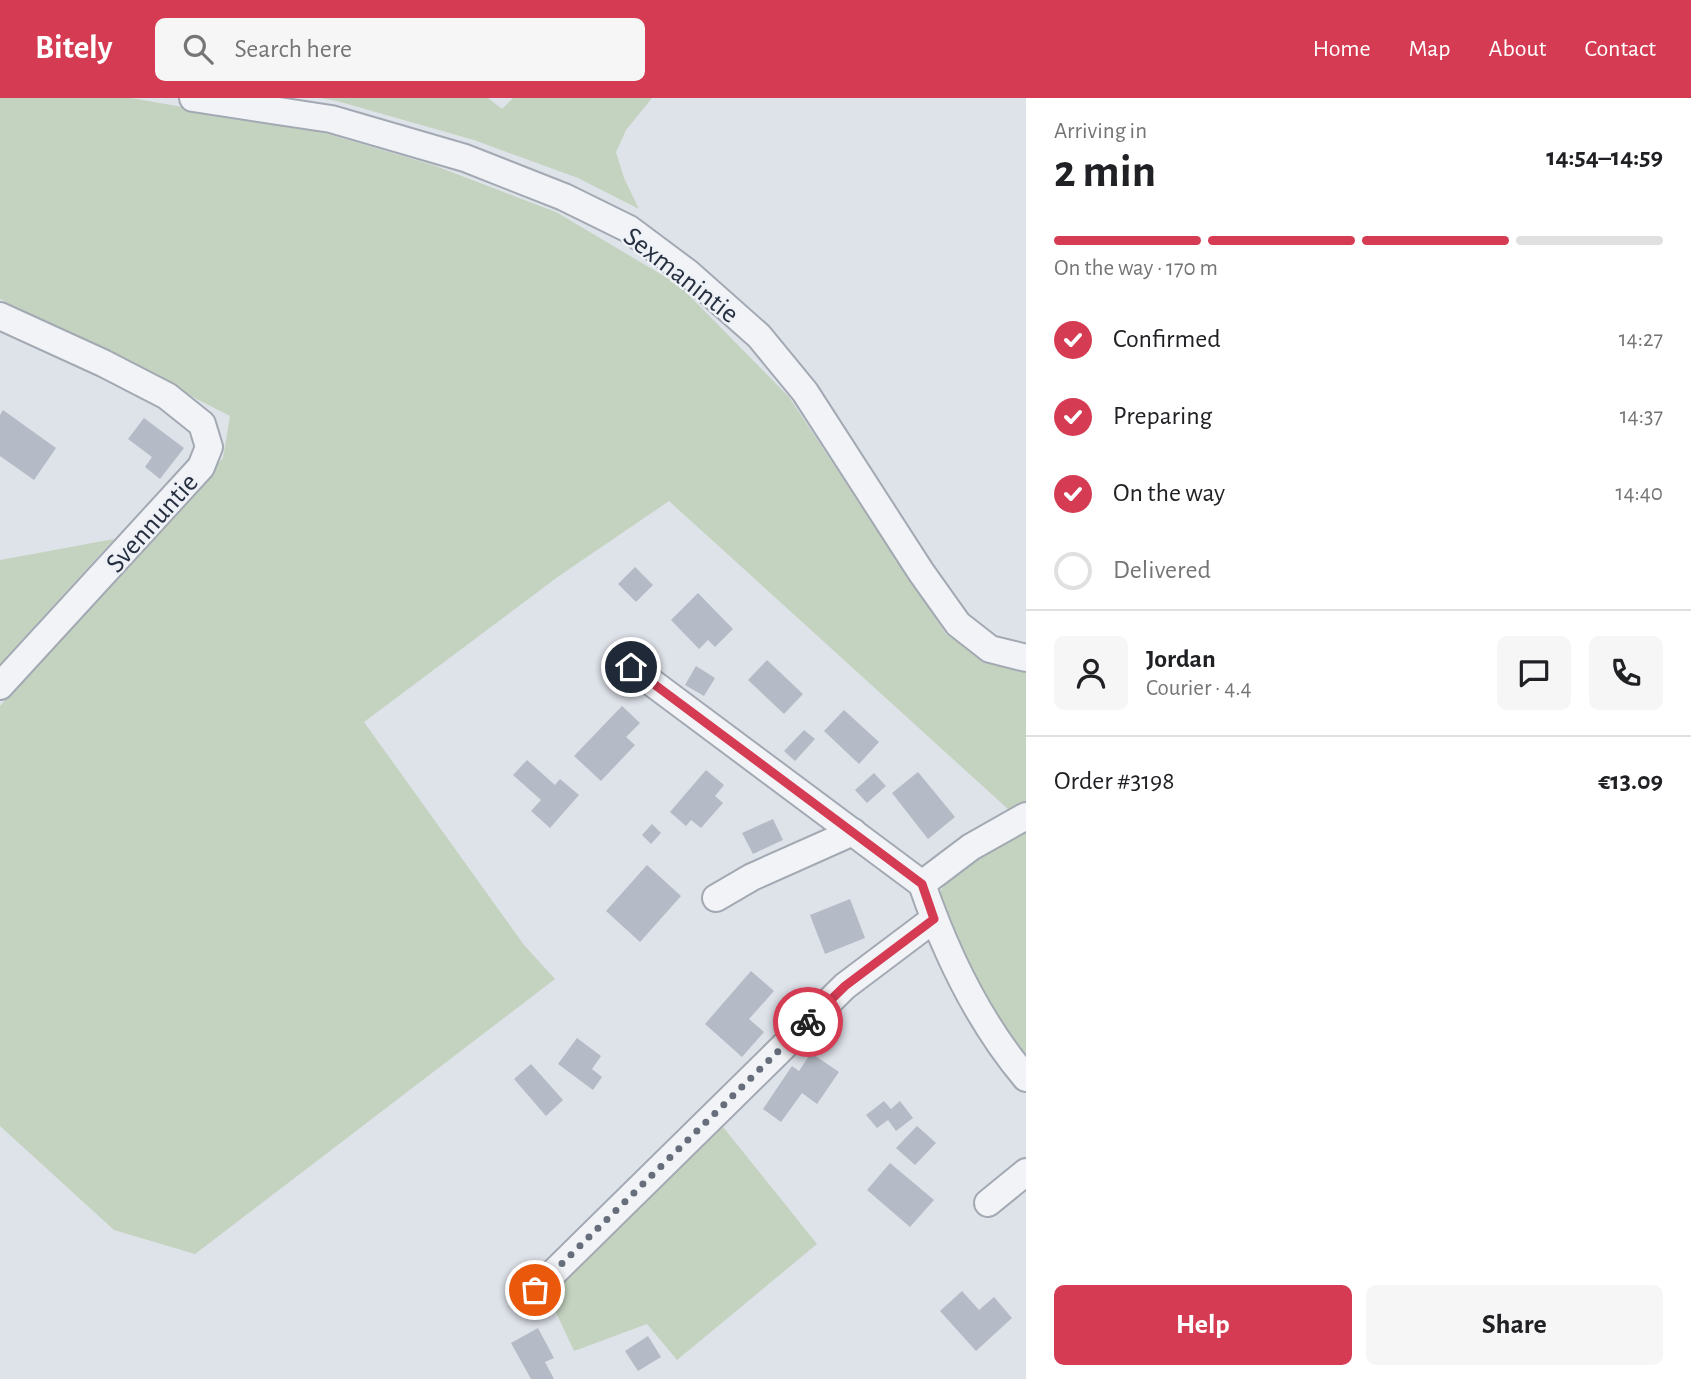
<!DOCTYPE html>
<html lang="en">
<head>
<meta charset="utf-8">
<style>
	body { margin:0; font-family:"Alegreya Sans",sans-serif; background:#f6f6f6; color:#202124; height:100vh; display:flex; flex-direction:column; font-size:26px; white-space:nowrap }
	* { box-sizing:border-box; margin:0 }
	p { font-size:23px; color:#757577 }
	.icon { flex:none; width:38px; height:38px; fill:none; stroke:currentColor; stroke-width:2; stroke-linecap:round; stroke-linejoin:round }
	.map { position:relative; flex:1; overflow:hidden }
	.drawer { display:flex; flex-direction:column; background:#fff; width:665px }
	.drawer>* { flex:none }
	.pin { position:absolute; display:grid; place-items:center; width:60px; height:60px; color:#fff; margin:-30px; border:4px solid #fff; border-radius:50%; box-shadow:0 2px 7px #0007 }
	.courier { position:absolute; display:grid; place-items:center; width:70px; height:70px; margin:-35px; border:5px solid #d53c54; border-radius:50%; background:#fff; color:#222; box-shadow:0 2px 9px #0007 }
	.summary em { font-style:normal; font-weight:700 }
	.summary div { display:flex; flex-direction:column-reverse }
	.summary { display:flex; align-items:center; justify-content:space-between; height:119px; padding:0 28px }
	h1 { font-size:46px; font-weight:700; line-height:52px }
	.bar { display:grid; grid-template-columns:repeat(4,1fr); gap:10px 7px; align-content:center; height:84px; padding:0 28px }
	.bar i { height:9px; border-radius:5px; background:#e0e0e0 }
	.bar .current { background:#d53c54 }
	.bar p { grid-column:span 4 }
	.line { display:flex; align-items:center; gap:18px; padding:0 28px; border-top:2px solid #e0e0e0 }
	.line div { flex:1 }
	.round { display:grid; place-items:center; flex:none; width:74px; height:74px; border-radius:10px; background:#f6f6f6 }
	ol { padding:0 28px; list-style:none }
	li { display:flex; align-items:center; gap:21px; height:77px }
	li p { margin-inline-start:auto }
	li .icon { padding:7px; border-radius:50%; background:#d53c54; color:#fff; stroke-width:4 }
	li:last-child { color:#757577 }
	li i { width:38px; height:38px; border:4px solid #e0e0e0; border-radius:50% }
	.button { display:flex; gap:14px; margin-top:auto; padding:14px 28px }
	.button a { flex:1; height:80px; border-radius:10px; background:#d53c54; color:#fff; font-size:28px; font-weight:700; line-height:80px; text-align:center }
	.button a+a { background:#f6f6f6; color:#202124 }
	header { display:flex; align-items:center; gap:42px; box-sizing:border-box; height:98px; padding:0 35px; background:#d53c54; color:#fff }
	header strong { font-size:33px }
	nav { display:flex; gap:38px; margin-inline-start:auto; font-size:24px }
	.search { width:490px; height:63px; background:#f6f6f6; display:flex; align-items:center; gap:18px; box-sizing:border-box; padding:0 24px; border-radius:10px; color:#757577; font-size:26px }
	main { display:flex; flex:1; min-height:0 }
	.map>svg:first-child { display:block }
	.green { fill:#c4d3bf }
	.building { fill:#b5bbc6 }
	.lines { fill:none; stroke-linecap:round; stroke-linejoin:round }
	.minor-casing { stroke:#a3a9b3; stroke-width:30 }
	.minor { stroke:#f1f3f7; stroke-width:26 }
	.done { stroke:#666e7b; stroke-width:7; stroke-dasharray:0 12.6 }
	.route { stroke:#d53c54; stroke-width:9 }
	.labels { text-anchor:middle; stroke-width:5; stroke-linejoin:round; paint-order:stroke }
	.street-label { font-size:28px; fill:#263040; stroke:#eef1f6 }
</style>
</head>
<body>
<header>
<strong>Bitely</strong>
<div class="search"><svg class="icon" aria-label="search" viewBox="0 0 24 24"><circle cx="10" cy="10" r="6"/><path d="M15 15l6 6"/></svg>Search here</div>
<nav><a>Home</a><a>Map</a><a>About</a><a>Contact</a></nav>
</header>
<main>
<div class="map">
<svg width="1026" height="1281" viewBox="0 0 1026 1281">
	<rect width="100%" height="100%" fill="#dee2e9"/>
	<g class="green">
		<polygon points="0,0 131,0 314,32 433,67 556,114 679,187 789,299 946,536 985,563 1026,573 1026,706 1009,712 669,403 559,478 364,624 524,847 555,881 195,1156 114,1132 0,1028 0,608 223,360 230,318 0,201"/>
		<polygon points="320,0 488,0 502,11 513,0 652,0 626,32 616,54 624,80 639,111 578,80 474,42 337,3"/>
		<polygon points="114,441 0,566 0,462"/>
		<path d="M1026,731V966L964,867L939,798C949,768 999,745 1026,731Z"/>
		<polygon points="719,1024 817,1146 677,1262 647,1226 574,1253 545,1191"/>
	</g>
	<g class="building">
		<polygon points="3,312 56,350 34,382 0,358 0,317"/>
		<polygon points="144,320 184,350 160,381 145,369 152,359 128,341"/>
		<polygon points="635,469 653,487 636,504 618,486"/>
		<polygon points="698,495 733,531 715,549 708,542 699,551 671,522"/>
		<polygon points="767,562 803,596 784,616 748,582"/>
		<polygon points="696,568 715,580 704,598 685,587"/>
		<polygon points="622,608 640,625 626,639 635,647 601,683 574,658"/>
		<polygon points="844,612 879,644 859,666 824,633"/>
		<polygon points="804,632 815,641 795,663 784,653"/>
		<polygon points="527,662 555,687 560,681 579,697 550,730 531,713 541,702 513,677"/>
		<polygon points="706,672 724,687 715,698 723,705 701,730 691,722 686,728 670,714"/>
		<polygon points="918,674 955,719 928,741 892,695"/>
		<polygon points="874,675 886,688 867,705 855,692"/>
		<polygon points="773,721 783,742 753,756 742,735"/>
		<polygon points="652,726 661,735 651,746 642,737"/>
		<polygon points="647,767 681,798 640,844 606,813"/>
		<polygon points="850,801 865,840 825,856 810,817"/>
		<polygon points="751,873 774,893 749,921 764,934 742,959 705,926"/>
		<polygon points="577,940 601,958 592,971 602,979 593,992 558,966"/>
		<polygon points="811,955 839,974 817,1006 802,995 781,1024 763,1011 792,968 799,973"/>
		<polygon points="531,966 563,1002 546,1018 514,981"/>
		<polygon points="884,1003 891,1011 900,1003 913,1020 896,1033 888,1022 877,1030 866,1017"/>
		<polygon points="917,1028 936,1045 915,1067 896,1050"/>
		<polygon points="890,1065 934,1102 910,1129 867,1092"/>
		<polygon points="962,1193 979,1212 994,1199 1012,1220 976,1253 940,1213"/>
		<polygon points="538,1230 554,1260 545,1264 554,1281 531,1281 511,1245"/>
		<polygon points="648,1238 661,1259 638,1273 625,1253"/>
	</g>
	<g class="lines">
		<g class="minor-casing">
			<g id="minor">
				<polyline points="193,0 331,21 465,60 564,99 629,131 688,175 759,238 805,294 921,474 958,526 990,551 1026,560"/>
				<polyline points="0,218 103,265 167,298 202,326 209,349 201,369 0,588"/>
				<path d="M631,569L922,786C946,856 978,923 1026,980"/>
				<polyline points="922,786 971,749 1026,718"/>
				<polyline points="716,800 752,779 853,734"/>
				<polyline points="988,1105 1026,1074"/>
				<polyline points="535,1193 845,888 934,821"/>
			</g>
		</g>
		<use href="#minor" class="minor"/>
	</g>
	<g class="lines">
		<polyline class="done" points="535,1192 808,924"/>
		<polyline class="route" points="631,569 922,786 934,821 845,888 808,924"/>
	</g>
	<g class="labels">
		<g class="street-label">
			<text transform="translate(682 176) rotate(38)" y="10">Sexmanintie</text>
			<text transform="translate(151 424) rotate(-48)" y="10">Svennuntie</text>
		</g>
	</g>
</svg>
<div class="pin" style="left:535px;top:1192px;background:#ea580c"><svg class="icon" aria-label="bag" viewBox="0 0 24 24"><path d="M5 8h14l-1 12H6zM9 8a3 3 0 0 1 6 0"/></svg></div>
<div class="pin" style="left:631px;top:569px;background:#1f2937"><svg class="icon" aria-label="home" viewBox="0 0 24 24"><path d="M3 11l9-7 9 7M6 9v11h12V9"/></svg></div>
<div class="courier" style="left:808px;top:924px"><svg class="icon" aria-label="bike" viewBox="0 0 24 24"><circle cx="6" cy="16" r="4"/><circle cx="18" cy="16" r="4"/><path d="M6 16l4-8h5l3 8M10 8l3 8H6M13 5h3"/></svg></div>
</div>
<section class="drawer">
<div class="summary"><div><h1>2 min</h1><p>Arriving in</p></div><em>14:54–14:59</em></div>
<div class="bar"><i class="current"></i><i class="current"></i><i class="current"></i><i></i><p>On the way · 170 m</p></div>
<ol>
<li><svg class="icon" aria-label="check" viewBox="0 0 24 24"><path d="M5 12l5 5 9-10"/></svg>Confirmed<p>14:27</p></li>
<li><svg class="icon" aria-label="check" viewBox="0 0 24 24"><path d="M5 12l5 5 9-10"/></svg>Preparing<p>14:37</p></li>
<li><svg class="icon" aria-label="check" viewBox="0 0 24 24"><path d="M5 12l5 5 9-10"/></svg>On the way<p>14:40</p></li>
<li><i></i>Delivered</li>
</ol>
<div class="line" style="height:126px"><a class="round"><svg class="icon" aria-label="person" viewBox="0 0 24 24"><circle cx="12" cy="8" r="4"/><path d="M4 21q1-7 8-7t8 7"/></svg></a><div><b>Jordan</b><p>Courier · 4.4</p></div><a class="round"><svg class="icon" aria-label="chat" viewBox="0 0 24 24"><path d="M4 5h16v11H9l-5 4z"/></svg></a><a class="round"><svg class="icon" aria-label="phone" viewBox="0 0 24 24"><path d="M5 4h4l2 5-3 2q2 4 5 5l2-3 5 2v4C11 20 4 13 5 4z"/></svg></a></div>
<div class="line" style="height:91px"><div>Order #3198</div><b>€13.09</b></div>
<div class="button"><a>Help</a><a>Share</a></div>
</section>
</main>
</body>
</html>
